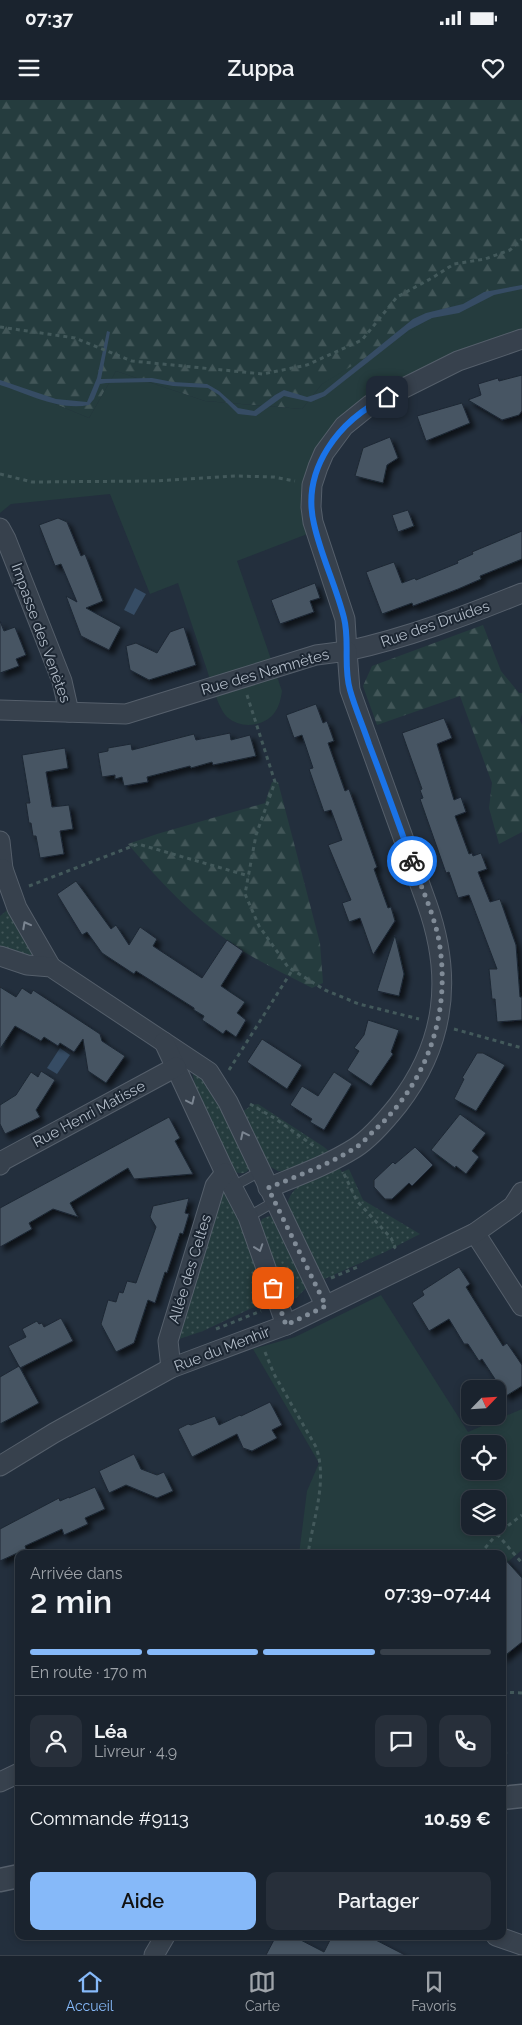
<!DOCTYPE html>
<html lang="fr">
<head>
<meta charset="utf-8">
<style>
	body { margin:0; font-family:Raleway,sans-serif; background:#272f3a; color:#f1f3f6; height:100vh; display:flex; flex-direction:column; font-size:19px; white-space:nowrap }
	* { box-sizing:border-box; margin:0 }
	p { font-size:16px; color:#9fa4aa }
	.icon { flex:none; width:28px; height:28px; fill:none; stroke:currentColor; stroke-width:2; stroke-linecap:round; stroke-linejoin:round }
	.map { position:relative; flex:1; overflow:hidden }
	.drawer { position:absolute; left:15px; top:1450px; width:491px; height:390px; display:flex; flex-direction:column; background:#1a232e; border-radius:10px; box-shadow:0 2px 8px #0003,0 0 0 1px #38404a }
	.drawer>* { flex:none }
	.needle { width:32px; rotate:65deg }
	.controls { position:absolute; left:461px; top:1280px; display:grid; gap:10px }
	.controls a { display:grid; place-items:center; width:45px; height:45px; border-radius:10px; background:#1a232e; box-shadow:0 2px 8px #0003,0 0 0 1px #38404a; font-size:25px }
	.pin { position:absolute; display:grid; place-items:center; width:42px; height:42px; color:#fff; margin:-21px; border-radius:10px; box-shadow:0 2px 8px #0006 }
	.courier { position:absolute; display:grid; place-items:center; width:50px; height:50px; margin:-25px; border:4px solid #1a73e8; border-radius:50%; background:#fff; color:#222; box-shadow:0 1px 6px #0007 }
	.summary em { font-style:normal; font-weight:600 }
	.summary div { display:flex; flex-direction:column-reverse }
	.summary { display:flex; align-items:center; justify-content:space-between; height:85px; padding:0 15px }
	h1 { font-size:32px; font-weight:600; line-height:38px }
	.bar { display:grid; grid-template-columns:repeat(4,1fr); gap:8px 5px; align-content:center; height:60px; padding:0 15px }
	.bar i { height:6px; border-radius:4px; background:#38404a }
	.bar .active { background:#86b9f9 }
	.bar p { grid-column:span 4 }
	.line { display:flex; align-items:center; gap:12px; padding:0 15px; border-top:1px solid #38404a }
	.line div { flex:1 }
	.round { display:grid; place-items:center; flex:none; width:52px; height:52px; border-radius:10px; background:#272f3a }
	.cta { display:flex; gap:10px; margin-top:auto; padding:10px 15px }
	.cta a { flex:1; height:58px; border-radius:10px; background:#86b9f9; color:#111; font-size:20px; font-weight:600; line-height:58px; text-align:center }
	.cta a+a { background:#272f3a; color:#f1f3f6 }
	.status { display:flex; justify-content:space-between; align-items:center; height:35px; padding:0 25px; background:#1a232e; direction:ltr }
	.status svg { height:14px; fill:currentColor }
	header { display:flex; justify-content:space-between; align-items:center; height:65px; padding:0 15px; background:#1a232e; font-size:22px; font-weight:600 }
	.tabs { display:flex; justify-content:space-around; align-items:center; height:70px; border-top:1px solid #38404a; background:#1a232e; font-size:14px; color:#9fa4aa }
	.tabs a { display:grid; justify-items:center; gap:2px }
	.tabs .active { color:#86b9f9 }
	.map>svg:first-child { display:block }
	.grass { fill:url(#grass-dots) }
	.forest { fill:url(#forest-firs) }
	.park { fill:#253c3e; fill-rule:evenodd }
	.water { fill:#364c64 }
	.building { fill:#465563; stroke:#1e2834; filter:url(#shadow) }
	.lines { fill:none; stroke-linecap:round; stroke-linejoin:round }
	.service-casing { stroke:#555f6b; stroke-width:11 }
	.minor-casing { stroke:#555f6b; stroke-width:21 }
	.tertiary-casing { stroke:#555f6b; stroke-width:25 }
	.path { stroke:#43595b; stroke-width:3; stroke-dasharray:4 4; stroke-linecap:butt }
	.service { stroke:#37414d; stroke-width:9 }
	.minor { stroke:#37414d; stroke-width:19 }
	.tertiary { stroke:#37414d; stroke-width:22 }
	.oneway { stroke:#7b8591 }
	.done { stroke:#808b97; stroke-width:5; stroke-dasharray:0 9 }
	.route { stroke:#1a73e8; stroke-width:6 }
	.labels { text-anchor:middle; stroke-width:4; stroke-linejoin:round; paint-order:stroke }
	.street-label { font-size:15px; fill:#b2bcc8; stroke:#1c2632 }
</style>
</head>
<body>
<div class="status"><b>07:37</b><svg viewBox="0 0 49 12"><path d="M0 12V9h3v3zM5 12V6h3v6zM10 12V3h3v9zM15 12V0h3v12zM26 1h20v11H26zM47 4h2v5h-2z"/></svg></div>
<header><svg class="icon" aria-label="menu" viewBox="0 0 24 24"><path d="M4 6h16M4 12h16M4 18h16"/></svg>Zuppa<svg class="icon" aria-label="heart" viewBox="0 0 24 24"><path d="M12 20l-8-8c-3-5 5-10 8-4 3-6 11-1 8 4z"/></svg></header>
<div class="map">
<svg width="522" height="1855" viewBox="0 0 522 1855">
	<defs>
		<pattern id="grass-dots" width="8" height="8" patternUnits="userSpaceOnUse" patternTransform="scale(1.25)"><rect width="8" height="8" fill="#253c3e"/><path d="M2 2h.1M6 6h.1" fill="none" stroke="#425658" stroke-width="1.8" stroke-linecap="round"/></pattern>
		<pattern id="forest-firs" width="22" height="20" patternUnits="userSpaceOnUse" patternTransform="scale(1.25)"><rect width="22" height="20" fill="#253c3e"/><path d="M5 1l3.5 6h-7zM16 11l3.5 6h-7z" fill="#425658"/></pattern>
		<filter id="shadow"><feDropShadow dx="4.5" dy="4.5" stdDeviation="2.5" flood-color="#0009"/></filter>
	</defs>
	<rect width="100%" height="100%" fill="#232f3d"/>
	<g class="grass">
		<polygon points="11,807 34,852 29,857 0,848 0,816"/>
		<path d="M203,972L251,1067C246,1074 241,1075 234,1071L195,986L193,974L195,973Z"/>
		<polygon points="258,1004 324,1047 331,1053 287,1072 278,1071 267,1065 242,1012 252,1005"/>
		<path d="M339,1067L342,1072L349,1069L363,1100L420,1134L385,1152L320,1181L287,1107C289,1082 320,1076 339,1067Z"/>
		<polygon points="228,1089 273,1204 252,1208 203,1231 179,1239 223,1092"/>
		<polygon points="269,1116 274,1117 308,1186 296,1198 285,1202 259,1126 262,1119"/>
	</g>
	<g class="forest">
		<polygon points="0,0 522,0 522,186 322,284 302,309 205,301 116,271 89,318 0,281"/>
		<polygon points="483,525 501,571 519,593 522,593 522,614 520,620 522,625 522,732 499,744 489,708 492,683 460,596 377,625 363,586 372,566"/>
		<path d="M272,682H278L320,843L323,883L312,888C286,874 258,862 234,845C193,817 160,782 128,744L157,734L265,703Z"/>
	</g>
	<g class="park">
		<path d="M522,186V247C488,259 456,273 423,288C406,296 388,303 372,313C332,335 314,385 323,428L237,461L282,591C280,606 275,618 260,623C249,627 236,625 227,617C217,606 210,578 205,564C196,537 187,510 178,483L150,494L110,394L11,404L0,413V281L89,318L116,271L205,301L302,309L322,284L461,200Z"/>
		<path d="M381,1195L468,1332L522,1309V1450L503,1466L502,1454H299L307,1391L319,1363L253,1249L295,1237ZM470,1344H498V1371H470ZM470,1399H498V1426H470Z"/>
	</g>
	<g class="water">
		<path d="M522,185V189L494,195L459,213L432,218L409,230L325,296L311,302L284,296L256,316L238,314L219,295L208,288L173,286L151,282L106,283L100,284L94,299L89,305C59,311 28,294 0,285V280L56,299L87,302L97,278L107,231L110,232L101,279L152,278L173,282L207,284L219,291L238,308L254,311L275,295L284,290L307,297L323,292L413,219L426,213L463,204L484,192Z"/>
		<polygon points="135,488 146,494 134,515 124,510"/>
		<polygon points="60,948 70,955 57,974 47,968"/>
	</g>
	<g class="building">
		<polygon points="522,275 522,311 519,315 502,320 468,300 481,295 478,284 498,278 499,281"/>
		<polygon points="462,303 470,323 426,341 417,316"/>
		<polygon points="390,337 398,358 387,365 383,383 355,376 363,348"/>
		<polygon points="408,410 414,426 398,432 392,415"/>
		<polygon points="58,418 67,422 81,456 85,454 103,501 86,508 121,527 109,550 81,536 66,496 77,502 61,464 55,466 39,425"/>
		<polygon points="522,431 522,459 480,476 481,479 458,489 413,506 412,503 382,514 366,472 394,462 402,483 415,478 416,480 458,463 457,461 473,454 472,452"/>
		<polygon points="315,483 320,498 310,501 314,512 280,524 271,500"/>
		<polygon points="0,521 4,531 15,527 26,555 16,559 19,566 0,573"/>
		<polygon points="184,527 196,565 149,580 130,570 126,546 136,543 157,553 170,532"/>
		<polygon points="316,604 323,623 327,621 334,641 328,643 345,691 349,689 377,767 374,769 388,808 391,807 395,821 373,855 360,818 349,822 342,803 351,800 328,745 342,740 331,710 324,712 309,669 313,668 302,635 294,638 286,615"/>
		<polygon points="444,618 452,638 437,644 454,700 461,697 466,712 455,716 469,754 472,753 473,756 481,753 487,769 478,772 490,802 500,799 516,845 520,897 522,897 522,920 497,922 495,899 492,899 489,869 497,869 469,795 458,798 449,772 446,773 420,699 423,698 420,690 422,689 402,633"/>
		<polygon points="230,633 231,640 250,635 256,656 213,665 212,662 191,668 190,666 147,677 148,682 124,686 122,677 115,679 115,675 102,677 98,653 108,651 108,648 131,644 132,650 194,634 196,640"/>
		<polygon points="65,648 68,668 46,672 52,707 69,705 73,729 60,731 64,754 40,758 36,736 33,736 31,723 29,723 26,703 30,703 22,655"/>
		<polygon points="76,781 111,829 116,825 129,845 140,827 157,839 153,846 202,878 227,840 243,851 221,886 245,902 237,913 246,920 236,937 226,930 223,934 213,927 202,920 204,916 194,910 194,908 136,871 134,874 102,853 87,832 82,835 57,794"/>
		<polygon points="395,835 404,874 399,896 377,891"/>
		<polygon points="0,887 16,897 22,888 31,894 33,890 100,934 102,941 125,956 106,983 88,971 83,939 74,952 60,943 58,946 44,937 41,941 15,926 0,949"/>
		<polygon points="368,920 399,930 391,952 393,954 371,986 347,970 359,951 354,948 364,935"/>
		<polygon points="262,939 302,965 287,989 247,962"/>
		<polygon points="477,953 483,953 505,965 476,1011 454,999 464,979 462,978"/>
		<polygon points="41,971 55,980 36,1010 40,1017 5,1034 0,1024 0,1005 16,995 31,972 38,977"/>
		<polygon points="334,972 352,984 324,1030 310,1022 312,1019 290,1005 302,986 318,996"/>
		<polygon points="460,1014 486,1033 472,1051 479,1057 466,1074 456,1066 455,1068 431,1050"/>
		<polygon points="169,1017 180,1038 175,1041 193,1074 134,1079 128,1068 70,1103 78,1117 53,1109 29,1123 32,1129 0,1147 0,1108"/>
		<polygon points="415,1047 433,1065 412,1086 409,1083 392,1099 385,1099 374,1087 374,1080 393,1062 395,1064"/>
		<polygon points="189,1098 185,1113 189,1114 183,1134 180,1133 167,1173 165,1172 155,1203 148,1200 134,1243 116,1252 101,1224 108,1200 116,1202 119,1192 123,1193 127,1181 136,1183 156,1127 150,1117 153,1106"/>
		<polygon points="459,1167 470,1184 466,1187 503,1246 507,1243 522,1265 522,1286 506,1296 482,1259 479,1261 468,1244 464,1244 449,1219 429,1231 412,1203 424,1195 422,1191"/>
		<polygon points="61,1218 73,1241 20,1268 8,1246 26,1237 22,1229 37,1221 39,1224 42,1223 44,1227"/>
		<polygon points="19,1266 39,1303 0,1324 0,1277"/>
		<polygon points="270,1302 282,1325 272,1330 277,1338 252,1351 243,1348 237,1334 192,1357 178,1329 188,1324 191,1325 215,1316 219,1325 240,1315 241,1316"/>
		<polygon points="134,1354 141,1369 157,1375 164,1372 173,1391 157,1398 126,1385 109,1393 99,1371"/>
		<polygon points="95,1387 105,1409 85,1418 88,1424 64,1435 62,1429 25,1446 26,1449 0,1461 0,1429 59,1398 60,1401 69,1397 69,1398"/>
		<polygon points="502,1456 522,1478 522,1542 502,1558"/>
		<polygon points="276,1836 293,1836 324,1852 332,1836 368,1836 405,1855 266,1855"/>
	</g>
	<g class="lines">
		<g class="service-casing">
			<g id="service">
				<polyline points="232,1087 261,1071"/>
				<polyline points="248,1117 274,1102"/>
			</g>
		</g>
		<g class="minor-casing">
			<g id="minor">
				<path d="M522,239L458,261L370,305L344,326L324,353L318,367L312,385L311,407L313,422L345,519L347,551C407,538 465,516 522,493"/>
				<polyline points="0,428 6,439 62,581 69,612"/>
				<path d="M0,610L126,614L316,555L347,551L350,590L427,804C453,877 446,943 398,1005C386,1020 371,1038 355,1048C328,1065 297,1076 268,1088"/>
				<polyline points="0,741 3,769 0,775"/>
				<polyline points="3,769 17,808 51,867"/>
				<polyline points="0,856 27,865 51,867 209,972 228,1002 325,1205"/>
				<polyline points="164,942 225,1073 248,1117 286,1225"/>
				<polyline points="0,1065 2,1061 176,967"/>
				<polyline points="475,1133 522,1206"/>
				<polyline points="171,1268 168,1241 215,1086 225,1073"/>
				<polyline points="0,1366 54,1333 171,1268 286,1225 475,1133 513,1106 522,1092"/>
				<polyline points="0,1682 19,1673"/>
				<polyline points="496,1836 522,1845"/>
				<polyline points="154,1855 165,1836"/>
			</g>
		</g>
		<g class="tertiary-casing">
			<g id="tertiary">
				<polyline points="502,1698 522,1696"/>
				<polyline points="0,1780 19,1776"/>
			</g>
		</g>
		<g class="path">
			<polyline points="0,227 75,238 132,261 263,274 307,265 362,240 397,197 432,178 454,164 485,159 510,150 522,139"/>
			<polyline points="0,374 32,382 154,381 236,376 274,377 295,381"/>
			<polyline points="247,595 275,682 256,735 245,794 259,826 288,867 325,890 359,904 419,919"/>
			<polyline points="29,786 138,744 249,776"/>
			<polyline points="454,929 522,948"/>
			<polyline points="229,970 293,869"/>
			<polyline points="250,1004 276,1019 315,1047"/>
			<polyline points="344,1074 357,1101 391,1138 395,1147 391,1151"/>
			<polyline points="331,1178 358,1167"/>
			<polyline points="216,1229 261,1211"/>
			<path d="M265,1252L274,1274L316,1347C328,1381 313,1419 308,1454"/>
			<polyline points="497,1434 522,1463"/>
			<polyline points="480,1454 497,1434 522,1415"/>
			<polyline points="502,1592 522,1593"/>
			<polyline points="502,1626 506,1655 502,1655"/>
		</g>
		<use href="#service" class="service"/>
		<use href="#minor" class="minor"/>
		<use href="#tertiary" class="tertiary"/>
	</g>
	<defs><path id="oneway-chevron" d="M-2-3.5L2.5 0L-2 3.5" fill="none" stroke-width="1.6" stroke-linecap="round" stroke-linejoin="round" transform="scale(1.25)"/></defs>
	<g class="oneway">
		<use href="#oneway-chevron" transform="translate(26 825) rotate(-118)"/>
		<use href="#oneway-chevron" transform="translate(191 1001) rotate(65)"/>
		<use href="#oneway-chevron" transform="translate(244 1035) rotate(-116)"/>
		<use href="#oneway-chevron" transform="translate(259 1148) rotate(71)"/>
	</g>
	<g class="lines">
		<path class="done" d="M273,1188L286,1225L326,1206L268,1088C297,1076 328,1065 355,1048C363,1043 370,1034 377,1028C429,979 451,911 439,841C434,814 421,787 412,761"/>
		<path class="route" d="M387,297C339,320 301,369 314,424C321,456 336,486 344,518C350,541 343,567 350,590C355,608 363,626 369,644C384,683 398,722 412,761"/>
	</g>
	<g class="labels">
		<g class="street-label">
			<text transform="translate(435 524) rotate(-19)" y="5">Rue des Druides</text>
			<text transform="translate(41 533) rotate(70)" y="5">Impasse des Venètes</text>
			<text transform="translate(265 572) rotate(-16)" y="5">Rue des Namnètes</text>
			<text transform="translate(89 1014) rotate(-28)" y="5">Rue Henri Matisse</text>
			<text transform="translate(190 1169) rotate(-73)" y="5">Allée des Celtes</text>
			<text transform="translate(222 1249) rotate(-21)" y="5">Rue du Menhir</text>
		</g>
	</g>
</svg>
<div class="controls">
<a><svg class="needle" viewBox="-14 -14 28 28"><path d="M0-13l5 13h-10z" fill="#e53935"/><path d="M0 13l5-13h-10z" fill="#9fa4aa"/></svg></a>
<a><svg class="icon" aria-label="locate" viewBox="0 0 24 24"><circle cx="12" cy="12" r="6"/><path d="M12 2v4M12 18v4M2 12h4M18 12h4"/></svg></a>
<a><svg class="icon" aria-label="layers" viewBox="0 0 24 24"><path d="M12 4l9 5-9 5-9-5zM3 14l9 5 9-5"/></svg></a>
</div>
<div class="pin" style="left:273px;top:1188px;background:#ea580c"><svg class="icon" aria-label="bag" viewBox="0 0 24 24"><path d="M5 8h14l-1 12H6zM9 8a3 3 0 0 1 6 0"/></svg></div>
<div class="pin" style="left:387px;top:297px;background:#1f2937"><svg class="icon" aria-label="home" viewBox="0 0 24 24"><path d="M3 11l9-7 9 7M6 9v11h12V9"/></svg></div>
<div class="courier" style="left:412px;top:761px"><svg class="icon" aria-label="bike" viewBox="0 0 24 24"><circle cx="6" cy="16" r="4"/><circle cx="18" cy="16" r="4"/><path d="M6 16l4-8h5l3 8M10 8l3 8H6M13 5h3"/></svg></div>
<section class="drawer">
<div class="summary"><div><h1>2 min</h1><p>Arrivée dans</p></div><em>07:39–07:44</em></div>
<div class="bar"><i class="active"></i><i class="active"></i><i class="active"></i><i></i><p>En route · 170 m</p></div>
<div class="line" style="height:90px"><a class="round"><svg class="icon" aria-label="person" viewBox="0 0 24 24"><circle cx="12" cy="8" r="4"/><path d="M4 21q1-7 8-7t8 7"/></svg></a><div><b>Léa</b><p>Livreur · 4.9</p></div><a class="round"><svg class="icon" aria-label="chat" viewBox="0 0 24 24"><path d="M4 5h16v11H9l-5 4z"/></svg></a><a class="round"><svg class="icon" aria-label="phone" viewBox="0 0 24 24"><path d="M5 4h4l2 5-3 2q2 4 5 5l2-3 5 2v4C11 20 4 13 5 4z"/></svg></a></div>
<div class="line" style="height:65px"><div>Commande #9113</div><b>10.59 €</b></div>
<div class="cta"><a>Aide</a><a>Partager</a></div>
</section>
</div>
<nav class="tabs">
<a class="active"><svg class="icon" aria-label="home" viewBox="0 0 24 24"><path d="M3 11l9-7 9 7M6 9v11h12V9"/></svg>Accueil</a>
<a><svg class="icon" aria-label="map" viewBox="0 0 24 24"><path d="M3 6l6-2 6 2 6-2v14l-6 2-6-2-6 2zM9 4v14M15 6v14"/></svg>Carte</a>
<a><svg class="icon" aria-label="saved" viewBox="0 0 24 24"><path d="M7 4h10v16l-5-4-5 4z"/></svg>Favoris</a>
</nav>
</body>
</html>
